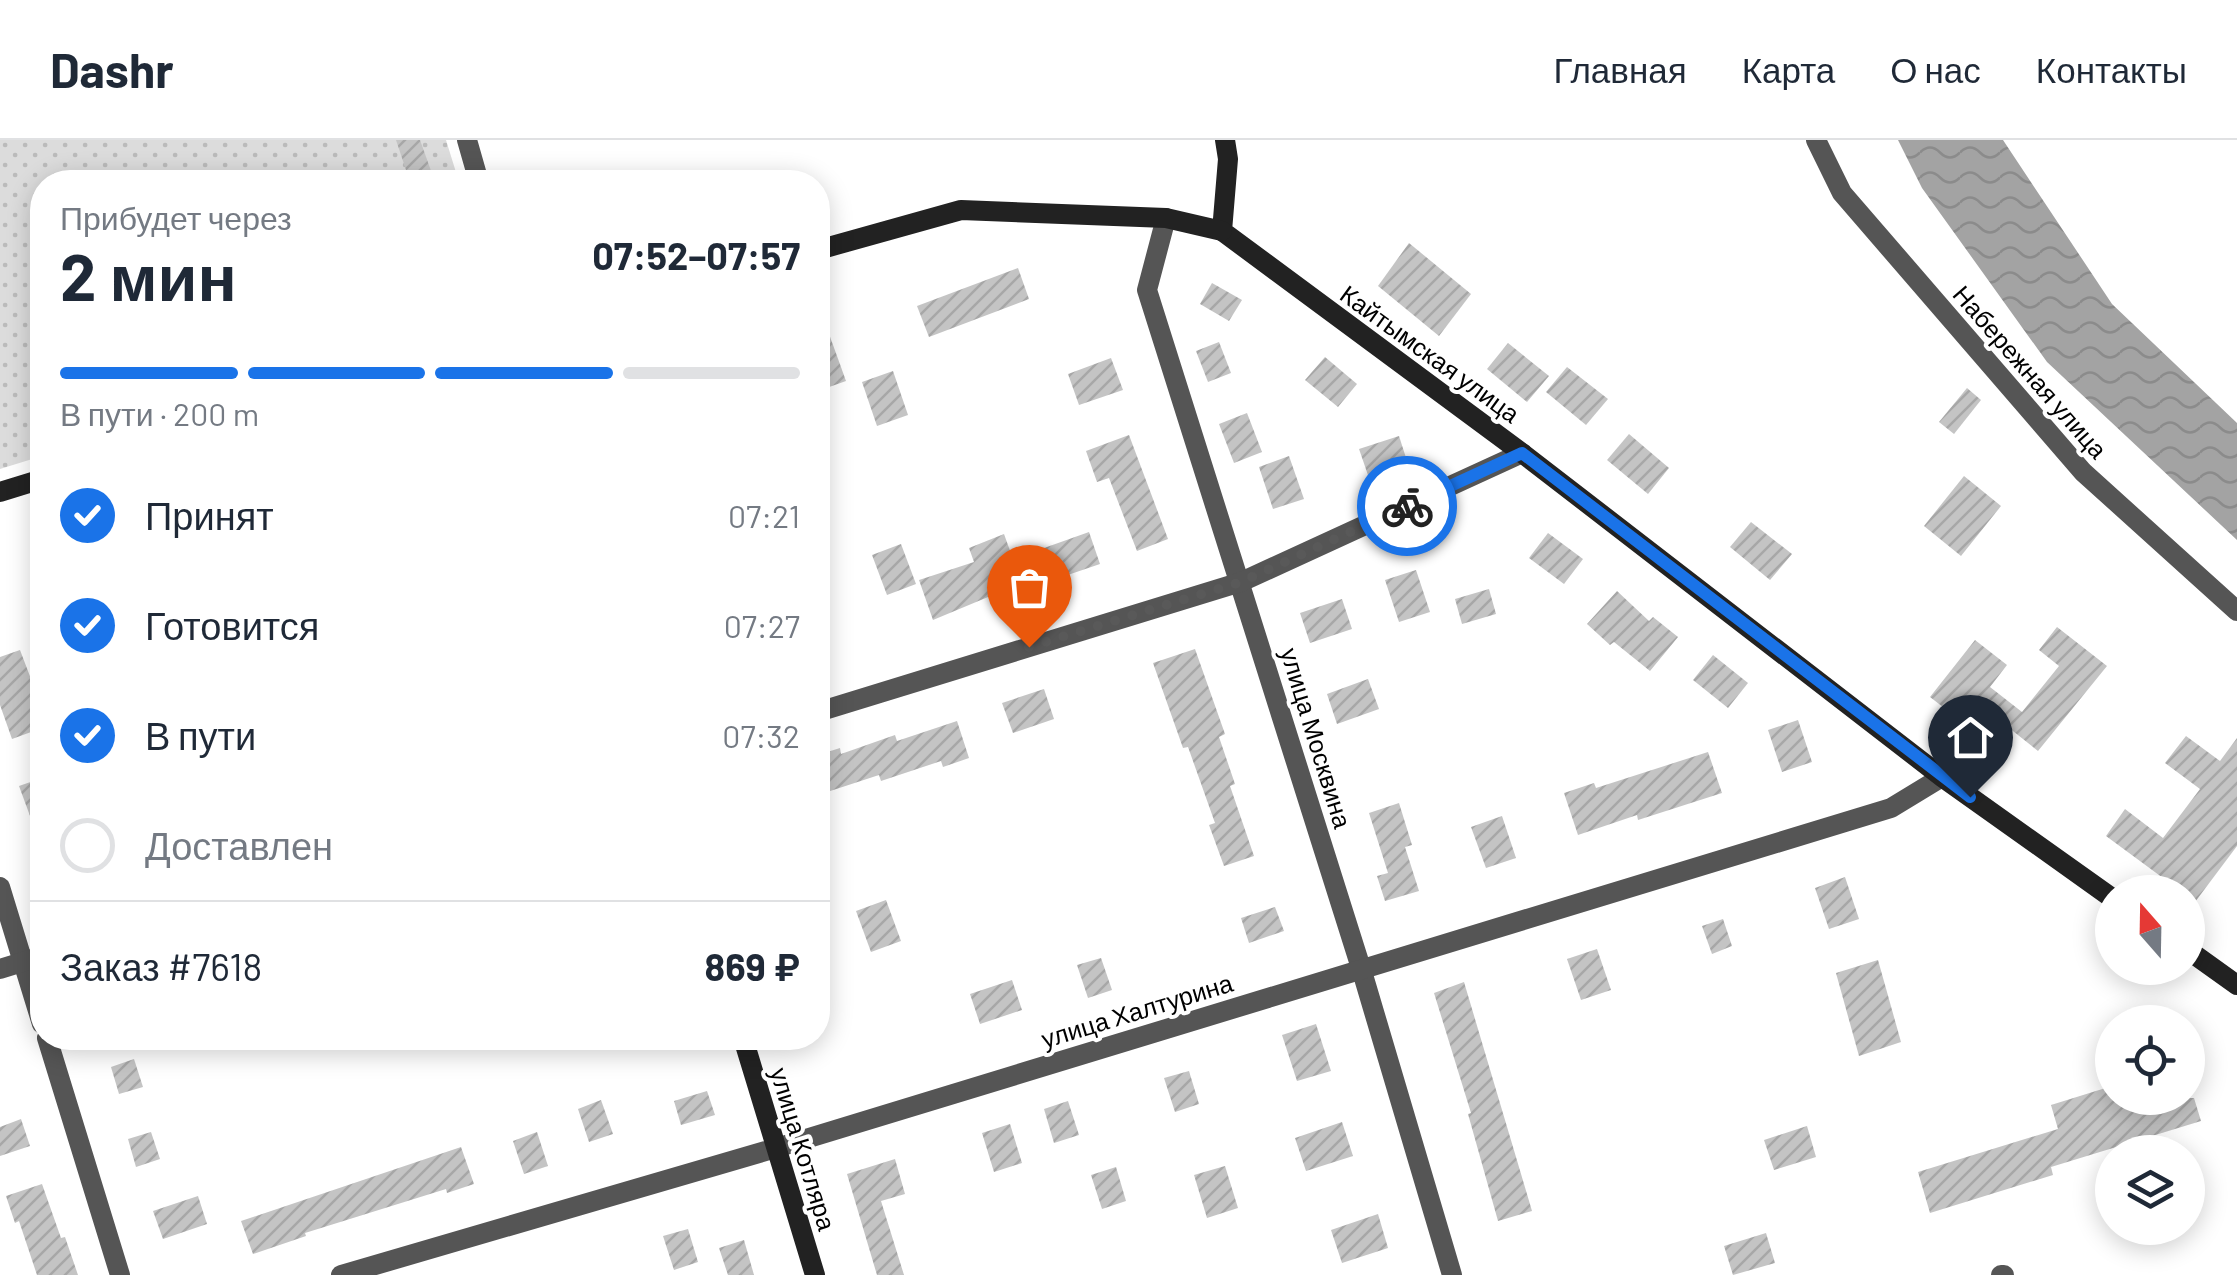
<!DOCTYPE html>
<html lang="ru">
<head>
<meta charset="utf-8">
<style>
	body { margin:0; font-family:Barlow,sans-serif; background:#f6f6f7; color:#1f2937; height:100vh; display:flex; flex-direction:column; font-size:38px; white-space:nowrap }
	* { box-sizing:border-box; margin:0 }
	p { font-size:32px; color:#747a83 }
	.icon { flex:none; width:55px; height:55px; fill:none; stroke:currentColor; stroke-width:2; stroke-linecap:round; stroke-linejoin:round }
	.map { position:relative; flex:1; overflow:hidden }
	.details { position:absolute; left:30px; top:30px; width:800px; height:880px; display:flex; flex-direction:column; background:#fff; border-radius:40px; box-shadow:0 5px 25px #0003 }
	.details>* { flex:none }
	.needle { width:65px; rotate:340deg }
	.controls { position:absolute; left:2095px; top:735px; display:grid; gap:20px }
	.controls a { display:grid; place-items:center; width:110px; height:110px; border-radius:50%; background:#fff; box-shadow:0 5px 25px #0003; font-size:50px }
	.pin { position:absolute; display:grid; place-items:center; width:85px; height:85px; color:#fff; margin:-102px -42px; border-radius:50% 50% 50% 0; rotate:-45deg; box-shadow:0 0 10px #0007 }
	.pin .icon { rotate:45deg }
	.courier { position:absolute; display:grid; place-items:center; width:100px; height:100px; margin:-50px; border:8px solid #1a73e8; border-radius:50%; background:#fff; color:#222; box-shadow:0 2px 12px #0007 }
	.overview em { font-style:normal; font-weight:700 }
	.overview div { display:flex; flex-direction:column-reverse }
	.overview { display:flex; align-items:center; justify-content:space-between; height:170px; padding:0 30px }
	h1 { font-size:65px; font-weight:700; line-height:75px }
	.bar { display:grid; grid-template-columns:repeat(4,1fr); gap:15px 10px; align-content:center; height:120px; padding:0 30px }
	.bar i { height:12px; border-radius:8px; background:#e0e1e3 }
	.bar .on { background:#1a73e8 }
	.bar p { grid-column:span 4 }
	.line { display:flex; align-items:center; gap:25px; padding:0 30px; border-top:2px solid #e0e1e3 }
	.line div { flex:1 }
	ol { padding:0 30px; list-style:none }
	li { display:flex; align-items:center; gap:30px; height:110px }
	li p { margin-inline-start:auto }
	li .icon { padding:10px; border-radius:50%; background:#1a73e8; color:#fff; stroke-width:4 }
	li:last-child { color:#747a83 }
	li i { width:55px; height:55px; border:5px solid #e0e1e3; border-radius:50% }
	header { display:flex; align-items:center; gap:60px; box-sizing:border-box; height:140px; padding:0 50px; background:#fff; border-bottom:2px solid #e0e1e3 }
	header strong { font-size:48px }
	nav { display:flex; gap:55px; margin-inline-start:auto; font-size:35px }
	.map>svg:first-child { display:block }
	.green { fill:url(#green-dots) }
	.water { fill:url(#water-waves) }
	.building { fill:url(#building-hatch) }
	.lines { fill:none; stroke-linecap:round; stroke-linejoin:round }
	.street { stroke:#555; stroke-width:20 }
	.secondary { stroke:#222; stroke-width:20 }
	.done { stroke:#595959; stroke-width:10; stroke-dasharray:0 18 }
	.route { stroke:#1a73e8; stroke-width:12 }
	.labels { text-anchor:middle; stroke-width:8; stroke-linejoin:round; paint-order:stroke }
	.street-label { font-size:25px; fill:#000; stroke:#fff }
</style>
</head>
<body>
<header>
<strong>Dashr</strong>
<nav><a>Главная</a><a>Карта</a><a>О нас</a><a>Контакты</a></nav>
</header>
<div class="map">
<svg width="2237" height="1135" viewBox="0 0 2237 1135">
	<defs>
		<pattern id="green-dots" width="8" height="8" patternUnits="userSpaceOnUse" patternTransform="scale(2.5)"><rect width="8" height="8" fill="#dcdcdc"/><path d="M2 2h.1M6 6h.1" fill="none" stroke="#bbb" stroke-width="1.8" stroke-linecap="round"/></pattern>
		<pattern id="water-waves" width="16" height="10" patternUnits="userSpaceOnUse" patternTransform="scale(2.5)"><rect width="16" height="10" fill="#a3a3a3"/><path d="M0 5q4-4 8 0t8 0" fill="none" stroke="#8b8b8b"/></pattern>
		<pattern id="building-hatch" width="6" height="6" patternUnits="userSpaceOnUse" patternTransform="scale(2.5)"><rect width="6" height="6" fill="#c4c4c4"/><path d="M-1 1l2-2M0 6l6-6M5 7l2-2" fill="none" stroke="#a7a7a7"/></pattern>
	</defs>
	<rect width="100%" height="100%" fill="#fff"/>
	<polygon class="green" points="0,0 446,0 459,42 42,42 42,316 0,329"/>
	<polygon class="water" points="1898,0 2003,0 2112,164 2237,283 2237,400 2047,222 1922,48"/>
	<g class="building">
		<polygon points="396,0 420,0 435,42 410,42"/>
		<polygon points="1409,103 1471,154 1439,196 1378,146"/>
		<polygon points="1018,128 1029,159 929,197 917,166"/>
		<polygon points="1212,143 1242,160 1229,181 1200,164"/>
		<polygon points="820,169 846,241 818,251 818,170"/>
		<polygon points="1219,202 1231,233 1208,242 1196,211"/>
		<polygon points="1508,203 1549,236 1527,262 1487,229"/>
		<polygon points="1325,217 1357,244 1338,267 1305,240"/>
		<polygon points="1111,218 1123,250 1079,265 1068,234"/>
		<polygon points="1567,227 1608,259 1586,285 1546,252"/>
		<polygon points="893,231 908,275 877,286 862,242"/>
		<polygon points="1967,248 1981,260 1954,294 1939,282"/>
		<polygon points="1247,273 1262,312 1234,323 1219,284"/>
		<polygon points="1629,294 1669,328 1648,354 1607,320"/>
		<polygon points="1129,295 1168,399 1137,411 1109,338 1097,342 1086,311"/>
		<polygon points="1399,296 1408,324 1369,338 1359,309"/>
		<polygon points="1289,316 1304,359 1273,369 1259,327"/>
		<polygon points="1964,336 2001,366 1961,416 1924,386"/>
		<polygon points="1751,382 1792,414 1770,440 1730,407"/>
		<polygon points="1089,392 1100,424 1056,439 1053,430 933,480 919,440 974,422 969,408 1004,394 1013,419"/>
		<polygon points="1548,393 1583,419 1564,444 1529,418"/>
		<polygon points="901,404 916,444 887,455 872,415"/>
		<polygon points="1416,430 1430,472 1399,482 1385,440"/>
		<polygon points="1489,449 1496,474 1462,484 1455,459"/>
		<polygon points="1617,451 1649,481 1653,477 1678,497 1650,531 1614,502 1610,505 1587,484"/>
		<polygon points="1342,459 1352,489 1310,503 1300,473"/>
		<polygon points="2057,487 2107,526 2038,611 1989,572 1974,591 1930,557 1975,500 2007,525 1990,547 2022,572 2059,526 2039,510"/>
		<polygon points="1195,509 1225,594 1219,597 1235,644 1230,646 1254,716 1224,726 1209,685 1215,683 1188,607 1183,608 1153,523"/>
		<polygon points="20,510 39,560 42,558 42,588 12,599 0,565 0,517"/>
		<polygon points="1713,515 1748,543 1728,568 1693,540"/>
		<polygon points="1368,539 1379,569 1337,584 1327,554"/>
		<polygon points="1044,549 1054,579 1013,593 1002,563"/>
		<polygon points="1798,580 1812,622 1782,632 1768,590"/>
		<polygon points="957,581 969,618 943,627 941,621 881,641 879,635 818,655 818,615 840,608 841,614 895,595 897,601"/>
		<polygon points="2186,596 2220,621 2237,598 2237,706 2195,762 2188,757 2188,752 2182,752 2106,696 2125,669 2163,698 2200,649 2165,623"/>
		<polygon points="1708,612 1722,653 1638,680 1637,675 1578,695 1564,653 1594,643 1596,648"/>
		<polygon points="42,638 42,703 40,703 19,646"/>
		<polygon points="1399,663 1412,705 1405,707 1419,751 1385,761 1377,736 1388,733 1369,673"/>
		<polygon points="1502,676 1516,718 1486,728 1471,687"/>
		<polygon points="1845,737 1859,779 1829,789 1815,748"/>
		<polygon points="886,760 901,801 871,812 856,771"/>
		<polygon points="1275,767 1284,791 1249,803 1241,778"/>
		<polygon points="1723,779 1732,806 1712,814 1702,786"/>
		<polygon points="1597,809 1611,850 1581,860 1567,819"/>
		<polygon points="1101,818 1112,850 1088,858 1077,825"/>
		<polygon points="1878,820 1901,902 1859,916 1836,833"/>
		<polygon points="1012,840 1022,870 980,884 970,854"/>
		<polygon points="1464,842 1532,1071 1498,1081 1468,974 1471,973 1434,853"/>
		<polygon points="1316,884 1331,931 1297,941 1282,895"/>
		<polygon points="134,919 143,947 119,954 111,927"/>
		<polygon points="1189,931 1199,964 1175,972 1164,938"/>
		<polygon points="2112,946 2112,958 2194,958 2201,981 2051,1027 2053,1035 1930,1073 1918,1032 2058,989 2051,965"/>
		<polygon points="707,951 715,975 681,985 674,961"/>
		<polygon points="601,960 613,994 589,1002 578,969"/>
		<polygon points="1068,961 1079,995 1054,1003 1044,969"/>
		<polygon points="21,979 30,1006 0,1016 0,987"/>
		<polygon points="1342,982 1353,1016 1306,1031 1295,998"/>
		<polygon points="1010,984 1022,1023 994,1032 982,993"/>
		<polygon points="1807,986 1816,1017 1774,1030 1764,1000"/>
		<polygon points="151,992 160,1019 136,1027 128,999"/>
		<polygon points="537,992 548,1026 524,1034 513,1001"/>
		<polygon points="461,1007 474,1044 447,1053 446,1049 305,1093 306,1096 253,1114 241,1081"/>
		<polygon points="895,1019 905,1054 881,1061 904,1135 877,1135 847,1034"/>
		<polygon points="1225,1026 1238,1068 1207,1078 1194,1035"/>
		<polygon points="1116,1027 1126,1061 1102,1069 1091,1035"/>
		<polygon points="42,1044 61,1098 65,1097 78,1135 37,1135 19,1081 15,1083 6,1056"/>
		<polygon points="198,1056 207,1084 163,1099 153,1071"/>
		<polygon points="1378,1074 1388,1108 1342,1123 1331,1090"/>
		<polygon points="688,1089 698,1122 674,1130 663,1096"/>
		<polygon points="1766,1093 1775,1123 1733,1135 1724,1106"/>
		<polygon points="744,1100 754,1135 728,1135 719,1108"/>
	</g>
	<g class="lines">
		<g class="street">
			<polyline points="467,0 479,42"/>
			<polyline points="1816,0 1842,53 2083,332 2237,471"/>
			<polyline points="1166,78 1147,150 1361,828 1452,1135"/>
			<polyline points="818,572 1241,442 1522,313"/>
			<polyline points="0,747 42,884"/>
			<polyline points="0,829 42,816"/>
			<polyline points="47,898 120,1135"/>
			<polyline points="341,1135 776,1008 1891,668 1942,637"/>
			<polyline points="2001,1135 2004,1135"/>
		</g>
		<g class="secondary">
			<polyline points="1225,0 1228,19 1222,91 1522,313 1942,637 2112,758"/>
			<polyline points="818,110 961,70 1166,78 1222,91"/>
			<polyline points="0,352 42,339"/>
			<polyline points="2188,810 2237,845"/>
			<polyline points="743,898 815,1135"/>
		</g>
	</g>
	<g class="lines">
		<polyline class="done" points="1029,507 1241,442 1407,366"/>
		<polyline class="route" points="1407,366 1522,313 1970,657"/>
	</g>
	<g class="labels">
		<g class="street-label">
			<text transform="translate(1430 214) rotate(36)" y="9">Кайтымская улица</text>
			<text transform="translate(2030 232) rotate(49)" y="9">Набережная улица</text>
			<text transform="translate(1316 598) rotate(73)" y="9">улица Москвина</text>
			<text transform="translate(1137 871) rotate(-17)" y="9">улица Халтурина</text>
			<text transform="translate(803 1009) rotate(73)" y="9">улица Котляра</text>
		</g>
	</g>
</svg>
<div class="controls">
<a><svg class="needle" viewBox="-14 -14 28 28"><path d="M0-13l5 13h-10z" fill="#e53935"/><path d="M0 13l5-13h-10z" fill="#747a83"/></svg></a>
<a><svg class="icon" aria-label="locate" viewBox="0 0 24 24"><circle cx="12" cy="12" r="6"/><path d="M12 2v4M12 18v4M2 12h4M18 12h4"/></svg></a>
<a><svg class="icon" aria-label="layers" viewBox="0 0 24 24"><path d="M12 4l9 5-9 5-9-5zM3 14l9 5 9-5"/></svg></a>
</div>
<div class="pin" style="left:1029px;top:507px;background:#ea580c"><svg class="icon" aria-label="bag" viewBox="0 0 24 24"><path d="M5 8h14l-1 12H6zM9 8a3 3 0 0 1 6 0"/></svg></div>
<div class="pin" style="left:1970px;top:657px;background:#1f2937"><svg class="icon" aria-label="home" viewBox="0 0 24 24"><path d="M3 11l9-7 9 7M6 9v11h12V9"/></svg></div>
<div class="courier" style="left:1407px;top:366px"><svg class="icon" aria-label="bike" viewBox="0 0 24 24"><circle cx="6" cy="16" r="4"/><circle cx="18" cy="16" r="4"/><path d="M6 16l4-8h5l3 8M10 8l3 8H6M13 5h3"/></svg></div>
<section class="details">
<div class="overview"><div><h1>2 мин</h1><p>Прибудет через</p></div><em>07:52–07:57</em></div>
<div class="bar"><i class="on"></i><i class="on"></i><i class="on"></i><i></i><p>В пути · 200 m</p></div>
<ol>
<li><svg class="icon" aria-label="check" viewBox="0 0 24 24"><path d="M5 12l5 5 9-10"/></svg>Принят<p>07:21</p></li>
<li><svg class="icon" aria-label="check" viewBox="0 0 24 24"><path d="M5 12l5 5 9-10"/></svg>Готовится<p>07:27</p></li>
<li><svg class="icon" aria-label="check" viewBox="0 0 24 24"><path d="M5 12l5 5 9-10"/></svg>В пути<p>07:32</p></li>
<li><i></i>Доставлен</li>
</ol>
<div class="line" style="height:130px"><div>Заказ #7618</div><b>869 ₽</b></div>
</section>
</div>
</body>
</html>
